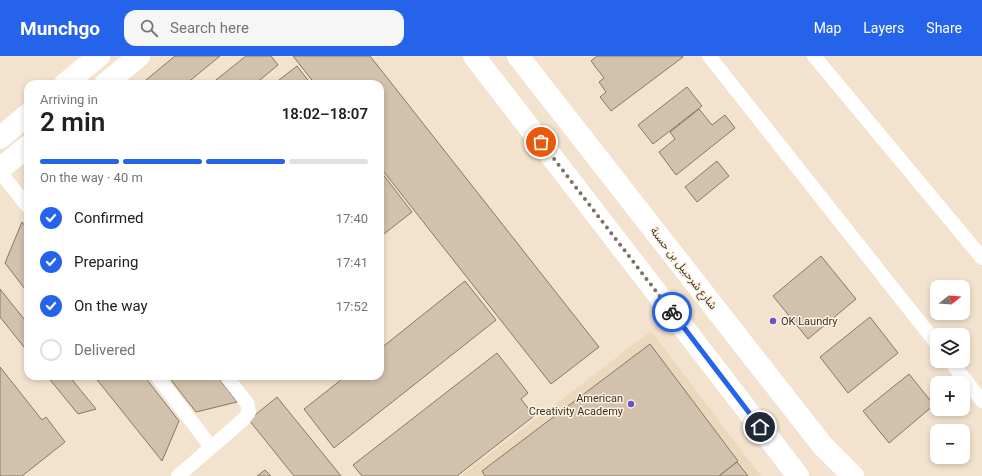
<!DOCTYPE html>
<html lang="en">
<head>
<meta charset="utf-8">
<style>
	body { margin:0; font-family:Roboto,"Noto Sans Arabic",sans-serif; background:#f6f6f6; color:#202124; height:100vh; display:flex; flex-direction:column; font-size:15px; white-space:nowrap }
	* { box-sizing:border-box; margin:0 }
	p { font-size:13px; color:#757577 }
	.icon { flex:none; width:22px; height:22px; fill:none; stroke:currentColor; stroke-width:2; stroke-linecap:round; stroke-linejoin:round }
	.map { position:relative; flex:1; overflow:hidden }
	.side { position:absolute; left:24px; top:24px; width:360px; height:300px; display:flex; flex-direction:column; background:#fff; border-radius:12px; box-shadow:0 2px 6px #0003 }
	.side>* { flex:none }
	.needle { width:26px; rotate:73deg }
	.buttons { position:absolute; left:930px; top:224px; display:grid; gap:8px }
	.buttons a { display:grid; place-items:center; width:40px; height:40px; border-radius:8px; background:#fff; box-shadow:0 2px 6px #0003; font-size:20px }
	.pin { position:absolute; display:grid; place-items:center; width:34px; height:34px; color:#fff; margin:-17px; border:2px solid #fff; border-radius:50%; box-shadow:0 1px 4px #0007 }
	.courier { position:absolute; display:grid; place-items:center; width:40px; height:40px; margin:-20px; border:3px solid #2563eb; border-radius:50%; background:#fff; color:#222; box-shadow:0 1px 5px #0007 }
	.head em { font-style:normal; font-weight:600 }
	.head div { display:flex; flex-direction:column-reverse }
	.head { display:flex; align-items:center; justify-content:space-between; height:68px; padding:0 16px }
	h1 { font-size:26px; font-weight:600; line-height:30px }
	.bar { display:grid; grid-template-columns:repeat(4,1fr); gap:6px 4px; align-content:center; height:48px; padding:0 16px }
	.bar i { height:5px; border-radius:3px; background:#e0e0e0 }
	.bar .active { background:#2563eb }
	.bar p { grid-column:span 4 }
	ol { padding:0 16px; list-style:none }
	li { display:flex; align-items:center; gap:12px; height:44px }
	li p { margin-inline-start:auto }
	li .icon { padding:4px; border-radius:50%; background:#2563eb; color:#fff; stroke-width:4 }
	li:last-child { color:#757577 }
	li i { width:22px; height:22px; border:2px solid #e0e0e0; border-radius:50% }
	header { display:flex; align-items:center; gap:24px; box-sizing:border-box; height:56px; padding:0 20px; background:#2563eb; color:#fff }
	header strong { font-size:19px }
	nav { display:flex; gap:22px; margin-inline-start:auto; font-size:14px }
	.search { width:280px; height:36px; background:#f6f6f6; display:flex; align-items:center; gap:10px; box-sizing:border-box; padding:0 14px; border-radius:12px; color:#757577; font-size:15px }
	.map>svg:first-child { display:block }
	.built { fill:#ecd8bc }
	.building { fill:#d2c2ad; stroke:#867865 }
	.lines { fill:none; stroke-linecap:round; stroke-linejoin:round }
	.service { stroke:#fff; stroke-width:14 }
	.minor { stroke:#fff; stroke-width:22 }
	.tertiary { stroke:#fff; stroke-width:22 }
	.done { stroke:#7a7163; stroke-width:4; stroke-dasharray:0 7.2 }
	.route { stroke:#2563eb; stroke-width:5 }
	.poi-dot { fill:#6953cd; stroke:#fef1e0; stroke-width:1.5 }
	.labels { text-anchor:middle; stroke-width:3; stroke-linejoin:round; paint-order:stroke }
	.street-label { font-size:11px; fill:#39332a; stroke:#fef1e0 }
	.poi-label { font-size:11px; fill:#39332a; stroke:#fef1e0; text-anchor:start }
</style>
</head>
<body>
<header>
<strong>Munchgo</strong>
<div class="search"><svg class="icon" aria-label="search" viewBox="0 0 24 24"><circle cx="10" cy="10" r="6"/><path d="M15 15l6 6"/></svg>Search here</div>
<nav><a>Map</a><a>Layers</a><a>Share</a></nav>
</header>
<div class="map">
<svg width="982" height="420" viewBox="0 0 982 420">
	<rect width="100%" height="100%" fill="#f3e3ce"/>
	<polygon class="built" points="651,275 761,420 461,420"/>
	<g class="building">
		<polygon points="175,0 220,0 186,28 149,28 146,24"/>
		<polygon points="246,0 271,0 278,9 255,28 211,28"/>
		<polygon points="293,0 370,0 599,291 551,328 380,111 380,28 315,28"/>
		<polygon points="597,0 682,0 683,1 611,55 600,41 606,36 599,26 604,22 591,5"/>
		<polygon points="297,10 311,28 274,28"/>
		<polygon points="687,31 702,50 653,88 638,69"/>
		<polygon points="699,53 712,69 725,59 735,72 676,119 659,96 675,83 670,76"/>
		<polygon points="717,105 729,120 697,146 685,131"/>
		<polygon points="382,117 412,156 380,181 380,118"/>
		<polygon points="22,166 28,174 28,237 5,207"/>
		<polygon points="821,200 856,243 808,283 773,240"/>
		<polygon points="465,225 496,264 334,392 304,353 346,320 380,320 380,293"/>
		<polygon points="0,233 28,268 28,296 0,261"/>
		<polygon points="870,261 898,297 848,337 820,301"/>
		<polygon points="650,288 738,405 719,420 485,420 482,415"/>
		<polygon points="497,297 528,337 521,343 534,360 457,420 362,420 353,409"/>
		<polygon points="0,311 42,364 46,361 65,386 22,420 0,420"/>
		<polygon points="909,318 934,349 889,387 863,355"/>
		<polygon points="47,320 69,320 96,353 78,358"/>
		<polygon points="94,320 144,320 179,365 162,405"/>
		<polygon points="168,320 217,320 237,346 196,356"/>
		<polygon points="277,341 341,420 294,420 249,364"/>
		<polygon points="737,406 748,420 719,420"/>
		<polygon points="265,414 271,420 257,420"/>
	</g>
	<g class="lines">
		<g class="service">
			<polyline points="709,0 937,288"/>
			<polyline points="814,0 982,202"/>
			<polyline points="0,116 28,151"/>
			<polyline points="950,305 982,345"/>
			<polyline points="157,320 211,391"/>
			<polyline points="178,420 244,363 249,356 247,347 226,320"/>
		</g>
		<g class="minor">
			<polyline points="65,28 99,0"/>
			<polyline points="105,28 139,0"/>
			<polyline points="0,82 28,58"/>
			<polyline points="0,113 28,90"/>
		</g>
		<g class="tertiary">
			<polyline points="474,0 798,420"/>
			<polyline points="518,0 822,389 853,420"/>
		</g>
	</g>
	<g class="lines">
		<polyline class="done" points="541,86 672,256"/>
		<polyline class="route" points="672,256 760,371"/>
	</g>
	<g class="poi-dot">
		<circle cx="773" cy="265" r="4"/>
		<circle cx="631" cy="348" r="4"/>
	</g>
	<g class="labels">
		<g class="street-label">
			<text transform="translate(684 212) rotate(52)" y="4">شارع شرحبيل بن حسنة</text>
		</g>
		<g class="poi-label">
			<text x="781" y="269">OK Laundry</text>
			<text x="623" y="346" text-anchor="end">American<tspan x="623" dy="13">Creativity Academy</tspan></text>
		</g>
	</g>
</svg>
<div class="buttons">
<a><svg class="needle" viewBox="-14 -14 28 28"><path d="M0-13l5 13h-10z" fill="#e53935"/><path d="M0 13l5-13h-10z" fill="#757577"/></svg></a>
<a><svg class="icon" aria-label="layers" viewBox="0 0 24 24"><path d="M12 4l9 5-9 5-9-5zM3 14l9 5 9-5"/></svg></a>
<a>+</a>
<a>−</a>
</div>
<div class="pin" style="left:541px;top:86px;background:#ea580c"><svg class="icon" aria-label="bag" viewBox="0 0 24 24"><path d="M5 8h14l-1 12H6zM9 8a3 3 0 0 1 6 0"/></svg></div>
<div class="pin" style="left:760px;top:371px;background:#1f2937"><svg class="icon" aria-label="home" viewBox="0 0 24 24"><path d="M3 11l9-7 9 7M6 9v11h12V9"/></svg></div>
<div class="courier" style="left:672px;top:256px"><svg class="icon" aria-label="bike" viewBox="0 0 24 24"><circle cx="6" cy="16" r="4"/><circle cx="18" cy="16" r="4"/><path d="M6 16l4-8h5l3 8M10 8l3 8H6M13 5h3"/></svg></div>
<section class="side">
<div class="head"><div><h1>2 min</h1><p>Arriving in</p></div><em>18:02–18:07</em></div>
<div class="bar"><i class="active"></i><i class="active"></i><i class="active"></i><i></i><p>On the way · 40 m</p></div>
<ol>
<li><svg class="icon" aria-label="check" viewBox="0 0 24 24"><path d="M5 12l5 5 9-10"/></svg>Confirmed<p>17:40</p></li>
<li><svg class="icon" aria-label="check" viewBox="0 0 24 24"><path d="M5 12l5 5 9-10"/></svg>Preparing<p>17:41</p></li>
<li><svg class="icon" aria-label="check" viewBox="0 0 24 24"><path d="M5 12l5 5 9-10"/></svg>On the way<p>17:52</p></li>
<li><i></i>Delivered</li>
</ol>
</section>
</div>
</body>
</html>
